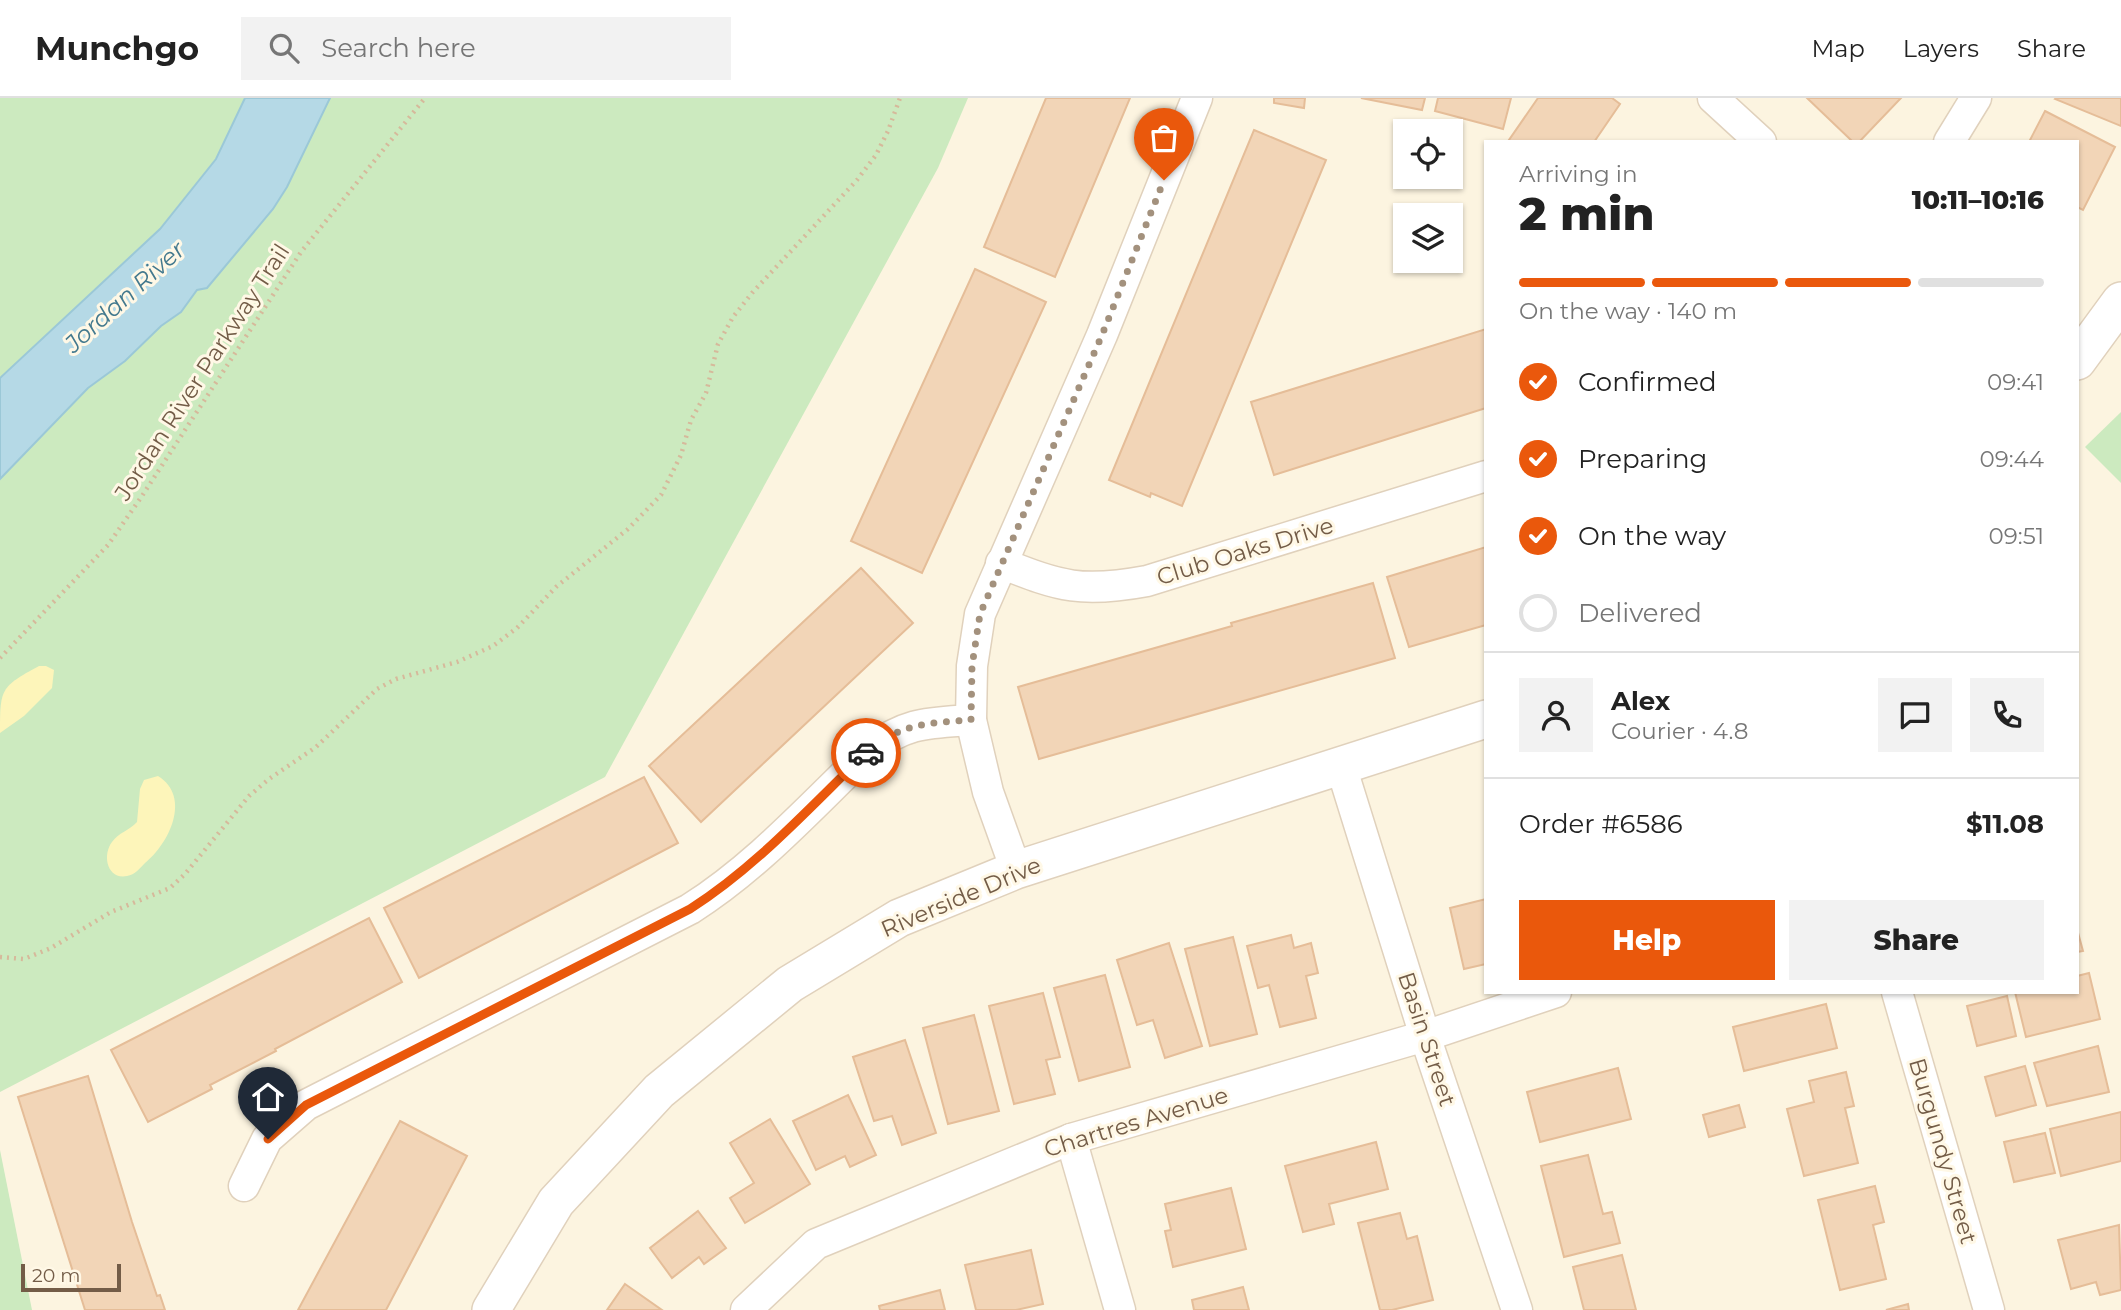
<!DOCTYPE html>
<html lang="en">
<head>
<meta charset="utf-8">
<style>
	body { margin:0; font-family:Montserrat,sans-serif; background:#f2f2f2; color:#222; height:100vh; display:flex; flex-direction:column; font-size:26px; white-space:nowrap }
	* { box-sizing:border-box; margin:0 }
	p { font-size:23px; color:#767676 }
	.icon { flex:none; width:38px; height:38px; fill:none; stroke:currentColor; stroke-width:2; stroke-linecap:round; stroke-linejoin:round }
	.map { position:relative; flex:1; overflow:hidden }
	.drawer { position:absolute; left:1484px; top:42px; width:595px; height:854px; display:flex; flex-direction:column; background:#fff; border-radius:0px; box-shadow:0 2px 5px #0004 }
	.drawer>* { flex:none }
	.buttons { position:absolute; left:1393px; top:21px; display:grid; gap:14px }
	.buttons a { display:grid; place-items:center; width:70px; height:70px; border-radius:0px; background:#fff; box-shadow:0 2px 5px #0004; font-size:35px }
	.scale { position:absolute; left:21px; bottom:18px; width:100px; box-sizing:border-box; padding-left:7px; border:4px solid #735c47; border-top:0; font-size:19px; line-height:24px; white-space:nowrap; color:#735c47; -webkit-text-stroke:5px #fff8e6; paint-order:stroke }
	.pin { position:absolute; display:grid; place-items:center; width:60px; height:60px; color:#fff; margin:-72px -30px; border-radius:50% 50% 50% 0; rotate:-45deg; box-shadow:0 0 7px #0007 }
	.pin .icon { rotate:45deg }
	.courier { position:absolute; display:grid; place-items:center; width:70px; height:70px; margin:-35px; border:5px solid #ea580c; border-radius:50%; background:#fff; color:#222; box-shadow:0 2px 9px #0007 }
	.overview em { font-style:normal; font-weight:800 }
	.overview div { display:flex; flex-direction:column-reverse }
	.overview { display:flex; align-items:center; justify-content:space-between; height:119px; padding:0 35px }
	h1 { font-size:46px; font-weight:800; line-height:52px }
	.bar { display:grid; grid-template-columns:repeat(4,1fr); gap:10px 7px; align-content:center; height:84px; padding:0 35px }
	.bar i { height:9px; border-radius:5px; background:#e0e0e0 }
	.bar .on { background:#ea580c }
	.bar p { grid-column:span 4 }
	.line { display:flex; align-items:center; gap:18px; padding:0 35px; border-top:2px solid #e0e0e0 }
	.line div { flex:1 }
	.round { display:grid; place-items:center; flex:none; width:74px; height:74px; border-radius:0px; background:#f2f2f2 }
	ol { padding:0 35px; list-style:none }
	li { display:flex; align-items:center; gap:21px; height:77px }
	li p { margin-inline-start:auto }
	li .icon { padding:7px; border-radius:50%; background:#ea580c; color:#fff; stroke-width:4 }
	li:last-child { color:#767676 }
	li i { width:38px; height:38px; border:4px solid #e0e0e0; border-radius:50% }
	.action { display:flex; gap:14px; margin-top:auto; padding:14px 35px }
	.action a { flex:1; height:80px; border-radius:0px; background:#ea580c; color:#fff; font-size:28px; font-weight:800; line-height:80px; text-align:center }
	.action a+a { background:#f2f2f2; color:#222 }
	header { display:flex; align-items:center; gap:42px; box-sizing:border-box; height:98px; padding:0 35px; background:#fff; border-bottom:2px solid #e0e0e0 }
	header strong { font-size:33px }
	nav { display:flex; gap:38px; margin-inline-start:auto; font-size:24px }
	.search { width:490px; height:63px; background:#f2f2f2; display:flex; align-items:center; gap:18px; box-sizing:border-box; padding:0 24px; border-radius:0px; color:#767676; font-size:26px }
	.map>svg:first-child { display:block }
	.green { fill:#cceabf }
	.sand { fill:#fdf5ba }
	.water { fill:#b5d9e6; stroke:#9bc8d7; stroke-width:2 }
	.building { fill:#f2d5b7; stroke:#e5bd98; stroke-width:2 }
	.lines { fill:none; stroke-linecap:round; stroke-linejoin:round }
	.minor-casing { stroke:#e0d1bc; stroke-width:33 }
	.tertiary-casing { stroke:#e0d1bc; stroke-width:40 }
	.path { stroke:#d6b99b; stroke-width:4.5; stroke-dasharray:2 5; stroke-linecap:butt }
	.minor { stroke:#fff; stroke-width:30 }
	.tertiary { stroke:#fff; stroke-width:37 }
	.done { stroke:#a3917d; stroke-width:7; stroke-dasharray:0 12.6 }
	.route { stroke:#ea580c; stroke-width:9 }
	.labels { text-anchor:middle; stroke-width:6; stroke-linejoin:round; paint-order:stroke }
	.street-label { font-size:23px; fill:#735c47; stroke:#fff8e6 }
	.water-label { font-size:24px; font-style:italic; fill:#43798e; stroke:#fff8e6 }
</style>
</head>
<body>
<header>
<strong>Munchgo</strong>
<div class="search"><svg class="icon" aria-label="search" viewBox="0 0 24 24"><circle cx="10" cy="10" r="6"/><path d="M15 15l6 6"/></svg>Search here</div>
<nav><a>Map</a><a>Layers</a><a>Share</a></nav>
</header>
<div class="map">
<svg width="2121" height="1212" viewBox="0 0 2121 1212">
	<rect width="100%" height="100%" fill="#fcf4e0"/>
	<g class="green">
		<polygon points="0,0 968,0 938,70 605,679 0,994"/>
		<polygon points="2121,314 2121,385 2085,349"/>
		<polygon points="0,1052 32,1212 0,1212"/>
	</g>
	<g class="sand">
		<path d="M39,568H46L54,572L52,590L24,618L0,635C0,591 0,589 39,568Z"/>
		<path d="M158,678C192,699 169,746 145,765C140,770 135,777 127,778C107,782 102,757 112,744C118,735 130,732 137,724L140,691L144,682Z"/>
	</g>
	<polygon class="water" points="245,0 330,0 287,89 273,111 207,190 197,192 181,214 161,228 125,263 88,290 0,381 0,280 160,131 216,61"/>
	<g class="building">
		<polygon points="1046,0 1130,0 1055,179 984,149"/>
		<polygon points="1274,0 1305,0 1304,10 1274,5"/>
		<polygon points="1361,0 1425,0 1422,12"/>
		<polygon points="1438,0 1511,0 1503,31 1435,13"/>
		<polygon points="1538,0 1612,0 1620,6 1594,44 1511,44 1509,42"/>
		<polygon points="1807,0 1901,0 1859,44 1853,44"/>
		<polygon points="2056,0 2121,0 2121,28 2055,1"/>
		<polygon points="2045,13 2115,49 2083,112 2077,109 2077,44 2029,44"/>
		<polygon points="1254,32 1326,62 1182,408 1151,395 1150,399 1109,382"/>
		<polygon points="975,171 1046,204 922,475 851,443"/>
		<polygon points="1486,231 1486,310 1274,377 1251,304"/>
		<polygon points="1486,449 1486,527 1409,549 1387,479"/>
		<polygon points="861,470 913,525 701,724 649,668"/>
		<polygon points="1373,485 1395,560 1039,661 1018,589 1232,528 1231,525"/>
		<polygon points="644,679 678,745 419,880 384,810"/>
		<polygon points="1486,801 1486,866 1464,871 1450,810"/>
		<polygon points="369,820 402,884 275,951 276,953 210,987 212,991 148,1024 111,952"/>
		<polygon points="2077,831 2083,853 2077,854"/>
		<polygon points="1291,837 1294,850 1311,845 1318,875 1306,878 1316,920 1280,929 1269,887 1258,890 1247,848"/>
		<polygon points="1233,839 1257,936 1210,948 1185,851"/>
		<polygon points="1169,845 1202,948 1165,960 1153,922 1137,927 1117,862"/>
		<polygon points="2089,875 2100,921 2026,939 2015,894 2077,894 2077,878"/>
		<polygon points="1105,877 1130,969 1079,983 1054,890"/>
		<polygon points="1043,895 1060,959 1046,962 1055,996 1014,1006 989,908"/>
		<polygon points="2007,898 2016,938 1977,948 1967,908"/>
		<polygon points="1826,906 1837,950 1744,973 1733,929"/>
		<polygon points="974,917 999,1013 948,1026 923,930"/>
		<polygon points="905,942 936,1035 902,1047 892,1018 874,1023 853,959"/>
		<polygon points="2098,948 2109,994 2047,1008 2034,965"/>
		<polygon points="2025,968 2036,1007 1996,1018 1985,979"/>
		<polygon points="1618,970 1631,1021 1540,1044 1527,994"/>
		<polygon points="1846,974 1854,1008 1845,1010 1858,1065 1804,1078 1787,1011 1814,1004 1809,983"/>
		<polygon points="88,978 132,1124 157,1198 160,1197 165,1212 85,1212 18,999"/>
		<polygon points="848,997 876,1057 850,1069 845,1058 816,1072 793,1023"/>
		<polygon points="1739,1007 1745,1029 1709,1039 1703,1017"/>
		<polygon points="2121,1014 2121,1063 2061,1078 2050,1031"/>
		<polygon points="770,1021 810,1086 745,1125 730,1100 754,1085 730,1045"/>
		<polygon points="400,1023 467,1058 386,1212 298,1212"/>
		<polygon points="2045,1035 2055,1075 2014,1084 2004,1044"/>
		<polygon points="1376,1044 1388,1091 1329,1106 1334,1126 1303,1134 1285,1068"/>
		<polygon points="1588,1057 1603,1116 1612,1114 1620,1145 1564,1159 1541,1068"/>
		<polygon points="1875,1088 1884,1124 1873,1127 1886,1181 1840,1192 1818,1102"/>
		<polygon points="1231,1090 1246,1151 1173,1169 1165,1133 1171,1132 1165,1106"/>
		<polygon points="698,1113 726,1150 704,1166 699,1159 672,1180 650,1150"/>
		<polygon points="1400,1115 1407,1141 1417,1138 1433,1202 1392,1212 1380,1212 1358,1125"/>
		<polygon points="2119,1127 2121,1192 2100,1197 2096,1184 2071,1191 2058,1142"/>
		<polygon points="1031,1152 1043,1206 1016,1212 976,1212 965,1167"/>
		<polygon points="1622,1157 1636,1212 1584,1212 1573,1169"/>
		<polygon points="625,1186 662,1212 607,1212"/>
		<polygon points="1243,1189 1249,1212 1194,1212 1192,1202"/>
		<polygon points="940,1192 945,1212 880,1212 879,1208"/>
		<polygon points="1908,1206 1909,1212 1886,1212"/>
	</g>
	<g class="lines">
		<g class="minor-casing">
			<g id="minor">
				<polyline points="1713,0 1761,44"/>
				<polyline points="1949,44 1976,0"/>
				<path d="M1001,465C1061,489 1082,495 1147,483L1486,378"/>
				<polyline points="1341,668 1425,938 1517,1212"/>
				<polyline points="1016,772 988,694 971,622 972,568 980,516 1102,237 1197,0"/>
				<polyline points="1897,894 1989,1212"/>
				<polyline points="1071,1041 1120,1212"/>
				<path d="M244,1088L267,1041L306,1007L690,811C758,768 812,707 870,652C906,624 928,625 971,622"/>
				<polyline points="746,1212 816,1146 1071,1041 1425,938 1556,894"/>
			</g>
		</g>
		<g class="tertiary-casing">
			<g id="tertiary">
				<polyline points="2077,263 2121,203"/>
				<polyline points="491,1212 556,1104 659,993 790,886 899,820 1016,772 1486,621"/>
			</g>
		</g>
		<g class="path">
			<polyline points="0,560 108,447 142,398 301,154 425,0"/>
			<polyline points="0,859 24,861 51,850 111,814 170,790 185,776 249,698 269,681 316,649 377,591 396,581 457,564 493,548 517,530 556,489 628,431 661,397 681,357 691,322 706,295 718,246 733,219 752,195 857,82 876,57 888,33 900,0"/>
		</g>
		<use href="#minor" class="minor"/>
		<use href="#tertiary" class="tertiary"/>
	</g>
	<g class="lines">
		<path class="done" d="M866,655C899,625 929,625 971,622L972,568L980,516L1102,237L1164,82"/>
		<path class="route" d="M268,1041L306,1007L690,811C756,769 810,709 866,655"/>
	</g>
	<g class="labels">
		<g class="street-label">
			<text transform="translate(202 274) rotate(-57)" y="8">Jordan River Parkway Trail</text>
			<text transform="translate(1245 453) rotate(-17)" y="8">Club Oaks Drive</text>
			<text transform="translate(961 799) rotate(-23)" y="8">Riverside Drive</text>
			<text transform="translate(1427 941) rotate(72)" y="8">Basin Street</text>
			<text transform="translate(1136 1024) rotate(-17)" y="8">Chartres Avenue</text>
			<text transform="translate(1943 1053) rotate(74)" y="8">Burgundy Street</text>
		</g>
		<g class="water-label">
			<text transform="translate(125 199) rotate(-42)" y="8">Jordan River</text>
		</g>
	</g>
</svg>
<div class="buttons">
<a><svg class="icon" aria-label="locate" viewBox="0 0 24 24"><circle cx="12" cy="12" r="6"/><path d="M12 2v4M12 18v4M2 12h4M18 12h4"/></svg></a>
<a><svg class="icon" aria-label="layers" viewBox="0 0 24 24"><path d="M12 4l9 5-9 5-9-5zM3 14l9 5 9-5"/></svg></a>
</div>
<div class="scale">20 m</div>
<div class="pin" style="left:1164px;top:82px;background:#ea580c"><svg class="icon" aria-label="bag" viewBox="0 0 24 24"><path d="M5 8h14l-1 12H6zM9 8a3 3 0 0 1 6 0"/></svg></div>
<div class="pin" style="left:268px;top:1041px;background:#1f2937"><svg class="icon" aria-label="home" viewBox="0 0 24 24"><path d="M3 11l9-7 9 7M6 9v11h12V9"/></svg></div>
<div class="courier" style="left:866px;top:655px"><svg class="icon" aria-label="car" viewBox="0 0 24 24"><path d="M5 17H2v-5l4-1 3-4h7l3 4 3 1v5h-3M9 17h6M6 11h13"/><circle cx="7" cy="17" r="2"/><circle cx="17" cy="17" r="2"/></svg></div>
<section class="drawer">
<div class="overview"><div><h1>2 min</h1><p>Arriving in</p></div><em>10:11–10:16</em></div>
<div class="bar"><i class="on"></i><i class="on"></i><i class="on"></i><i></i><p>On the way · 140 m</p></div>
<ol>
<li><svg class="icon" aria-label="check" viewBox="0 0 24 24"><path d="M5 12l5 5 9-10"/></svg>Confirmed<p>09:41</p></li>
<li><svg class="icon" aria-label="check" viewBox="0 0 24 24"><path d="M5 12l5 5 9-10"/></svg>Preparing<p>09:44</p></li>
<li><svg class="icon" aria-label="check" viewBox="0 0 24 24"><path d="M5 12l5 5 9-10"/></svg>On the way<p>09:51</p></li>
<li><i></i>Delivered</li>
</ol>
<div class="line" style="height:126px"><a class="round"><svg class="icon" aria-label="person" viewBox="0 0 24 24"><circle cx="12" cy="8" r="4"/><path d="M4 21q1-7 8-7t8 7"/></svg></a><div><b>Alex</b><p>Courier · 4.8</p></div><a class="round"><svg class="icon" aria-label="chat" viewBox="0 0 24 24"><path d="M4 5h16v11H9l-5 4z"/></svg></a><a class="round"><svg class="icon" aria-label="phone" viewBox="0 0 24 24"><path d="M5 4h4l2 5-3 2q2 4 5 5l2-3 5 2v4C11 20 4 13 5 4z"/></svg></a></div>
<div class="line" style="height:91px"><div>Order #6586</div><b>$11.08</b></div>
<div class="action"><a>Help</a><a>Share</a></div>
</section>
</div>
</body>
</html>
